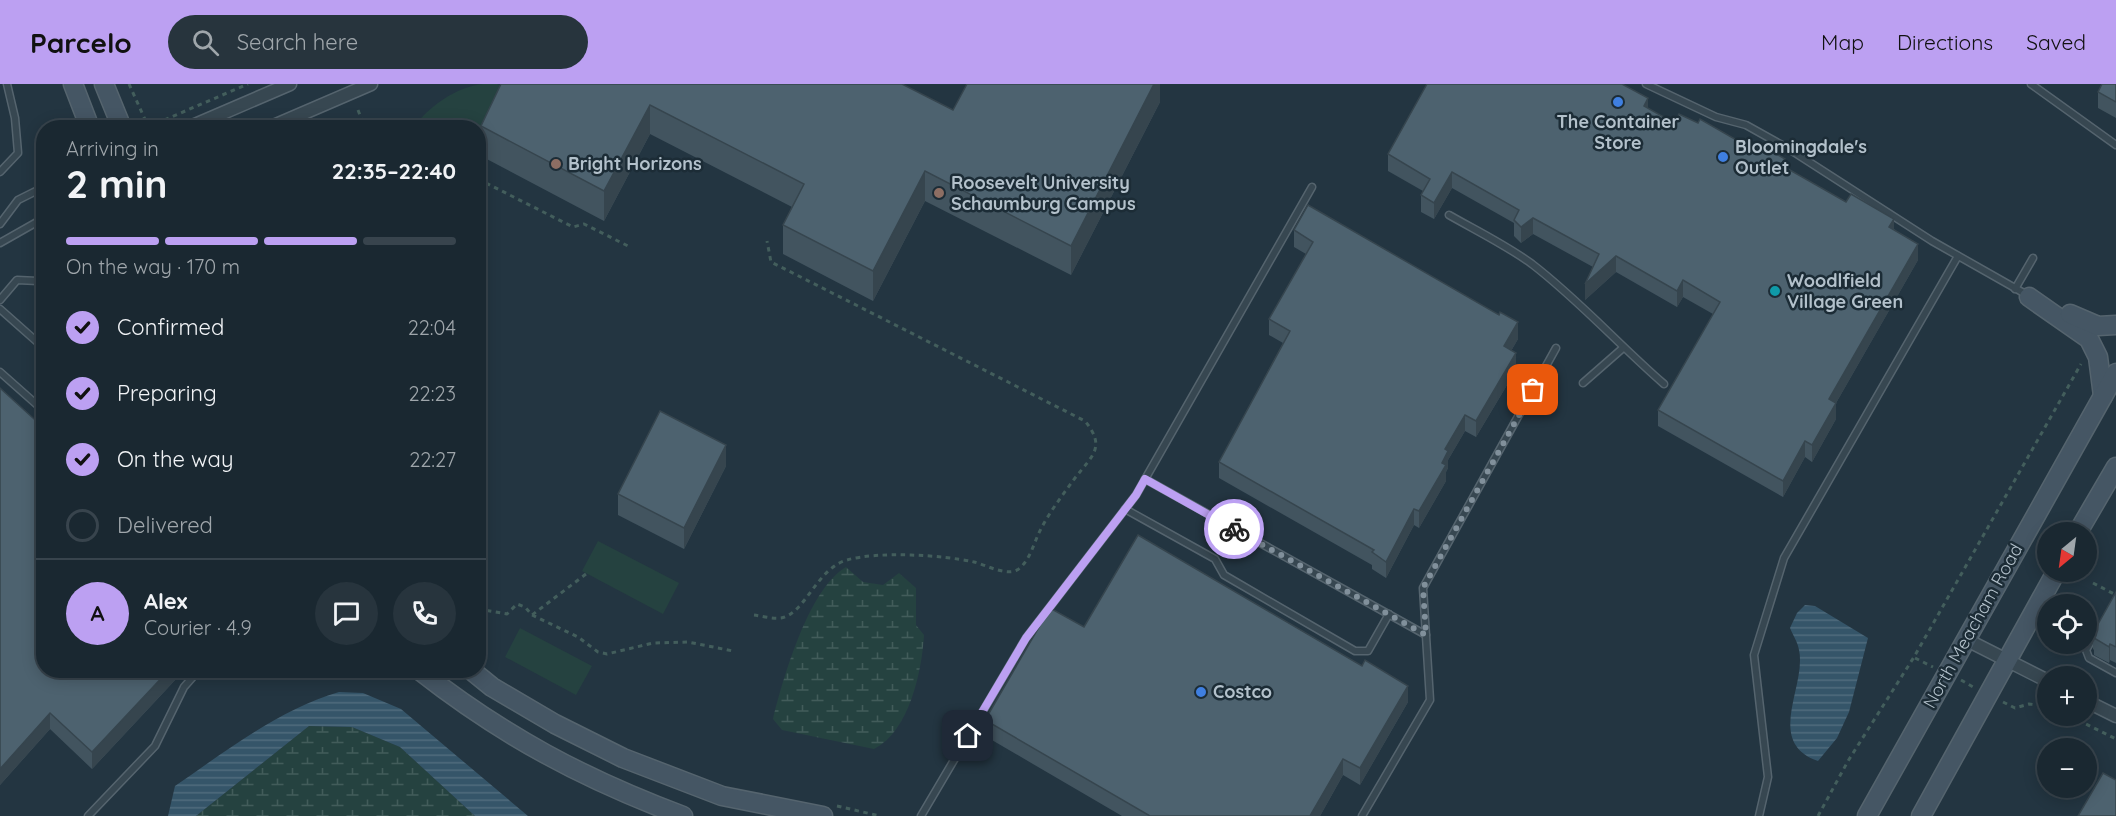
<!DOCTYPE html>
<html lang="en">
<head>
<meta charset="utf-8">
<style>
	body { margin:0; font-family:Quicksand,sans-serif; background:#27343d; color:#f1f3f6; height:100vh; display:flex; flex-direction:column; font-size:22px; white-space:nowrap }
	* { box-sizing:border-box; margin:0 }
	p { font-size:20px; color:#9fa6ab }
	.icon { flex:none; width:33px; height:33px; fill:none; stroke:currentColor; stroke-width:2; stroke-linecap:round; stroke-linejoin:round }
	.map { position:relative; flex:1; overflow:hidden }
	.details { position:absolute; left:36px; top:36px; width:450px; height:558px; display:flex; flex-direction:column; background:#1a2831; border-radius:24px; box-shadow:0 3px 15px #0003,0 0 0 2px #38444d }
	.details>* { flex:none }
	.needle { width:39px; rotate:209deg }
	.buttons { position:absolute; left:2037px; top:438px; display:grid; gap:12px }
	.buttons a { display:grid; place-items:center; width:60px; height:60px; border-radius:50%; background:#1a2831; box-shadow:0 3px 15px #0003,0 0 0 2px #38444d; font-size:30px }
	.pin { position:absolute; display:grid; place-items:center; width:51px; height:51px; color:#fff; margin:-26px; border-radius:12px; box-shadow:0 3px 9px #0006 }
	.courier { position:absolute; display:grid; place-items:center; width:60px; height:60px; margin:-30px; border:4px solid #bca0f2; border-radius:50%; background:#fff; color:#222; box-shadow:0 2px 8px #0007 }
	.head em { font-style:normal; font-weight:700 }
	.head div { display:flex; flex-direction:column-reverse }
	.head { display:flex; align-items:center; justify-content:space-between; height:102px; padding:0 30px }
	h1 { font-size:39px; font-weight:700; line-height:45px }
	.bar { display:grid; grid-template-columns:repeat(4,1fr); gap:9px 6px; align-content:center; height:72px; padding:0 30px }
	.bar i { height:8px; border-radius:4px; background:#38444d }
	.bar .current { background:#bca0f2 }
	.bar p { grid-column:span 4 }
	.line { display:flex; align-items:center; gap:15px; padding:0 30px; border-top:2px solid #38444d }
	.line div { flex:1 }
	.round { display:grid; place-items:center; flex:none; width:63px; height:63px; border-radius:32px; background:#27343d }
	ol { padding:0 30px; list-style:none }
	li { display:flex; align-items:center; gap:18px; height:66px }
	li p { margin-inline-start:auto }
	li .icon { padding:6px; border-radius:50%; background:#bca0f2; color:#111; stroke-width:4 }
	li:last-child { color:#9fa6ab }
	li i { width:33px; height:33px; border:3px solid #38444d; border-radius:50% }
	header { display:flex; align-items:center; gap:36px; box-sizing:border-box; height:84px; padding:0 30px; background:#bca0f2; color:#111 }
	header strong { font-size:28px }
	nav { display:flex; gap:33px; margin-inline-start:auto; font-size:21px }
	.search { width:420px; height:54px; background:#27343d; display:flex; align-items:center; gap:15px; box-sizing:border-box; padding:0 21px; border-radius:33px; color:#9fa6ab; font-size:22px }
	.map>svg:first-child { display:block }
	.green { fill:#254240 }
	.wetland { fill:url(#wetland-marsh) }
	.water { fill:url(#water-rules) }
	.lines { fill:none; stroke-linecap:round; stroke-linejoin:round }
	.lane-casing { stroke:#55646e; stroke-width:9 }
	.street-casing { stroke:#55646e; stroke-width:15 }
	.secondary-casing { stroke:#55646e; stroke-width:21 }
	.path { stroke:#435e5c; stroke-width:3; stroke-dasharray:4.5 4.5; stroke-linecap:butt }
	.lane { stroke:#374751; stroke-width:6 }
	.street { stroke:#374751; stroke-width:12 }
	.secondary { stroke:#455664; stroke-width:18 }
	.wall { fill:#42545f }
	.shaded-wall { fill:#36454e }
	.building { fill:#4d626f; stroke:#36454e; stroke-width:1.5 }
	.done { stroke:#81909b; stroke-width:6; stroke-dasharray:0 10.8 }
	.route { stroke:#bca0f2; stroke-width:8 }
	.shop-dot { fill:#3f7fe0; stroke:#1c2c36; stroke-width:2 }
	.education-dot { fill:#8d6e63; stroke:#1c2c36; stroke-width:2 }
	.culture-dot { fill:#0f9aa8; stroke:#1c2c36; stroke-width:2 }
	.labels { text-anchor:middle; stroke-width:5; stroke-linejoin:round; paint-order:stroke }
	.poi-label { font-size:18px; font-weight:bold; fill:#b3c1cb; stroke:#1c2c36; text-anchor:start }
	.street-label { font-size:18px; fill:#b3c1cb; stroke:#1c2c36 }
</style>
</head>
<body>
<header>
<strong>Parcelo</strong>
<div class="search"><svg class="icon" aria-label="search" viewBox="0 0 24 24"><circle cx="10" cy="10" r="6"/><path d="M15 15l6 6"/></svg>Search here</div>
<nav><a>Map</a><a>Directions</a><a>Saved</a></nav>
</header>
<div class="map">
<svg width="2116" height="732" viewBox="0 0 2116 732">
	<defs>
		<pattern id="wetland-marsh" width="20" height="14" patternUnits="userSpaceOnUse" patternTransform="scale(1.5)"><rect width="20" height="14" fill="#254240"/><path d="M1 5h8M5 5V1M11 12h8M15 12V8" fill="none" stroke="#425c5a"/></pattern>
		<pattern id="water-rules" width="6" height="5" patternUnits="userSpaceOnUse" patternTransform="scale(1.5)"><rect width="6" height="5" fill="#355569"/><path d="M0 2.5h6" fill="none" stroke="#506c7d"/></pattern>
	</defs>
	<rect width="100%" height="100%" fill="#233541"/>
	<g class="green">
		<path d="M483,0H497L512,7L481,72L478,44H413C429,22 456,3 483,0Z"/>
		<polygon points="598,457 679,499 663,530 582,487"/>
		<polygon points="520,544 592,582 576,611 505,573"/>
	</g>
	<g class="wetland">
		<path d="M846,483L863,498L883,501L899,489L916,504V541L924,551C922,587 909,648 874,665L782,646L773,635C783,594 809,504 846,483Z"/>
		<polygon points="309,642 352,643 400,663 475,732 196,732"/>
	</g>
	<g class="water">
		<path d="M1805,521L1815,522L1868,554L1849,628L1837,654L1818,677C1764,658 1807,602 1799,566C1798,559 1793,551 1790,544L1797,529Z"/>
		<path d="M339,608L363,609L401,625L528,732H475L400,663L352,643L309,642L196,732H168L175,702C226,667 280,625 339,608Z"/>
	</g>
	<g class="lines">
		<g class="lane-casing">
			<g id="lane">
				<polyline points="1646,0 1716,33 1746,41 1789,65 1932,157 2029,212"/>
				<polyline points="2031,0 2116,61"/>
				<polyline points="0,88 18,69 15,34 7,0"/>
				<path d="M1449,131C1477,147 1506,161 1532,180C1579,216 1619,261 1664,300"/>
				<polyline points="0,140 18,116 44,103"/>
				<polyline points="0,159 44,134"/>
				<polyline points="2015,205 2033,174"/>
				<polyline points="0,216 17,196 38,197 44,202"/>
				<polyline points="0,225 44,264"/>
				<polyline points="0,288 44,327"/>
				<polyline points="1583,299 1623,264"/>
				<polyline points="1145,395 1426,551"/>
				<polyline points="1125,425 1215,475 1224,491 1355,567 1368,567 1389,530"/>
				<polyline points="2097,547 2086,566 2089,574 2116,589"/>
				<polyline points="88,732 155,662 184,603 199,586"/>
				<polyline points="921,732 1026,554 1136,411 1312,103"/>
				<polyline points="1362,732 1430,616 1423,504 1556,264"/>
				<polyline points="1759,732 1768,693 1754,571 1784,474 1958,172"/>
			</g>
		</g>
		<g class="street-casing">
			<g id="street">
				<polyline points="188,44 290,0"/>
				<polyline points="269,44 371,0"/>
				<polyline points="1965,555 2048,597"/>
				<polyline points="2086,617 2116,632"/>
			</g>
		</g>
		<g class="secondary-casing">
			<g id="secondary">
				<polyline points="73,0 90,44"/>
				<polyline points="104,0 122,44"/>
				<polyline points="2029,213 2089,255 2098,273 2103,312"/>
				<polyline points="2070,230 2098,242 2116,241"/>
				<polyline points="2078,448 2116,383"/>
				<path d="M419,586C503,652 584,695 683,732"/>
				<polyline points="471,586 492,603 555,640 623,674 722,712 823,732"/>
				<polyline points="1867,732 2116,289"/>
				<polyline points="1921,732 2056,488"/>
			</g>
		</g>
		<g class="path">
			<polyline points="129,0 148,42"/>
			<polyline points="358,26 365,44"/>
			<polyline points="148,43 248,0"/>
			<polyline points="478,95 573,143 584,140 630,163"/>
			<polyline points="2093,499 2116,511"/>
			<polyline points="478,525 507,530 517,520 525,523 532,531 586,490"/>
			<polyline points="532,531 578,553 598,568 607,570 653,559 688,558 733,567"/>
			<path d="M754,531C762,532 772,535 781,534C805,530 817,484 847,476C878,467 943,471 974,478C987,481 1010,495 1021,483C1030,474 1033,462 1038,451C1047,431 1062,412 1075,394C1093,371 1106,363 1085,337L771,178L767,157"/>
			<polyline points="1915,574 1933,583"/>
			<polyline points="1961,596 1973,603"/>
			<polyline points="2003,618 2015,624 2029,620 2048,622"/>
			<polyline points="2070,632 2116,655"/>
			<polyline points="837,722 880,732"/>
			<polyline points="1818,732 1848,677 1914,573 2081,280"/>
		</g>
		<use href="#lane" class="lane"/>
		<use href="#street" class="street"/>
		<use href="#secondary" class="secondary"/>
	</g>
	<g class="wall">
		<polygon points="501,0 953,26 1160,0 1160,18 1071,191 925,117 873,217 783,170 783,141 792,123 650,50 604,137 481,72 481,42"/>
		<polygon points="2116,0 2116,34 2098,24 2098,8"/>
		<polygon points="1648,24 1674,39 1785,83 1894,145 1918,176 1836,319 1836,335 1812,378 1805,373 1783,413 1658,342 1658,326 1713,230 1683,213 1677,223 1616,188 1585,216 1593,183 1533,150 1521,159 1514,152 1514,139 1452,104 1434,135 1421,128 1421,111 1423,107 1388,87 1388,70"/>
		<polygon points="1294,146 1518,255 1511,267 1516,286 1476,353 1465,347 1448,376 1448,384 1446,388 1446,397 1419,444 1414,441 1386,494 1372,485 1372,481 1219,394 1219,378 1283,259 1269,251 1269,235 1306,170 1294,163"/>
		<polygon points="0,304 44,586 177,586 177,594 92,685 50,645 0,701"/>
		<polygon points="726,382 684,465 618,431 618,410"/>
		<polygon points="2116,508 2116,579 2110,576 2109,579 2094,571 2094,566 2093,565 2093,549"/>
		<polygon points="1084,543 1408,618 1360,701 1343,691 1320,732 1122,732 985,652 985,636"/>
	</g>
	<g class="shaded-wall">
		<polygon points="1154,0 1160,0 1160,18 1071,191 1071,162"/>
		<polygon points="1648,14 1648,31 1644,22"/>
		<polygon points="650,21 650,50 604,137 604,107"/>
		<polygon points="925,87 925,117 873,217 873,187"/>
		<polygon points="1452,88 1452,104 1434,135 1434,119"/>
		<polygon points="1533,134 1533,150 1521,159 1521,143"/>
		<polygon points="1894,135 1894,151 1889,143"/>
		<polygon points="1918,160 1918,176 1836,319 1836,335 1812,378 1812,361 1829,315"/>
		<polygon points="1616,172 1616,188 1585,216 1585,200"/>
		<polygon points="1683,196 1683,213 1677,223 1677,207"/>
		<polygon points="1518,238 1518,255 1504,279 1504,262"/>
		<polygon points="1516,269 1516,286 1476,353 1476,337"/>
		<polygon points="1465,331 1465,347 1448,376 1448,384 1446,388 1446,397 1419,444 1419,427 1442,379 1445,365"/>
		<polygon points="1805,357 1805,373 1783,413 1783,397"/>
		<polygon points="726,361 726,382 684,465 684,444"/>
		<polygon points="1414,425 1414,441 1386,494 1386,478"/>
		<polygon points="2110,560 2110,576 2109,579 2109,563"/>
		<polygon points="169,586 177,586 177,594 92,685 92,668"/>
		<polygon points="1408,602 1408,618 1360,701 1360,684"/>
		<polygon points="50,629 50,645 0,701 0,685"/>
		<polygon points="1343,675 1343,691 1320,732 1310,732"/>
	</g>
	<g class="building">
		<polygon points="501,0 902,0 953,26 967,0 1154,0 1071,162 925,87 873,187 783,141 804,100 650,21 604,107 481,42"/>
		<polygon points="1427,0 1622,0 1648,14 1644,22 1674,39 1679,30 1698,39 1700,35 1752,65 1756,58 1785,75 1781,81 1846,118 1851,110 1894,135 1889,143 1918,160 1829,315 1836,319 1812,361 1805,357 1783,397 1658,326 1720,218 1683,196 1677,207 1616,172 1585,200 1599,170 1533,134 1521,143 1514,136 1519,126 1452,88 1434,119 1421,111 1430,95 1388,70"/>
		<polygon points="2102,0 2116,0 2116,18 2098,8"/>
		<polygon points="1308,121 1499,231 1500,228 1518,238 1504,262 1516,269 1476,337 1465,331 1445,365 1448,367 1442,379 1446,381 1419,427 1414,425 1386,478 1372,468 1374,466 1219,378 1290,247 1269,235 1313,158 1294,146"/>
		<polygon points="0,304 44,344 44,586 169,586 92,668 50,629 0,685"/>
		<polygon points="660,327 726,361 684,444 618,410"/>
		<polygon points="1138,451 1362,582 1365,576 1408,602 1360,684 1343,675 1310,732 1150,732 985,636 1050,524 1084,543"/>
		<polygon points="2116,508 2116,563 2110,560 2109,563 2094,554 2096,551 2093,549"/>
		<polygon points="2103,689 2116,696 2116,732 2078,732"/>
	</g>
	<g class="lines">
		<polyline class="done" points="1234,445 1426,551 1423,504 1533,306"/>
		<polyline class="route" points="968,652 1026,554 1136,411 1145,395 1234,445"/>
	</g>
	<g class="shop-dot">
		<circle cx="1618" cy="18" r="6"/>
		<circle cx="1723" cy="73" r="6"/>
		<circle cx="1201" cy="608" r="6"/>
	</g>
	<g class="education-dot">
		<circle cx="556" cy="80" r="6"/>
		<circle cx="939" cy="109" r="6"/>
	</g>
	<circle class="culture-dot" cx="1775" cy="207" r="6"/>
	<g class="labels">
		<g class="poi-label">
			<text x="1618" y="44" text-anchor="middle">The Container<tspan x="1618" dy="21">Store</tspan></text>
			<text x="1735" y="69">Bloomingdale's<tspan x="1735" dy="21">Outlet</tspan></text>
			<text x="568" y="86">Bright Horizons</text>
			<text x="951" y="105">Roosevelt University<tspan x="951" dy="21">Schaumburg Campus</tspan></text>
			<text x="1787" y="203">Woodlfield<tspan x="1787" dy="21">Village Green</tspan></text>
			<text x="1213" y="614">Costco</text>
		</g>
		<g class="street-label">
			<text transform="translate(1973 542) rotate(-61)" y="6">North Meacham Road</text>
		</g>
	</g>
</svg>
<div class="buttons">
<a><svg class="needle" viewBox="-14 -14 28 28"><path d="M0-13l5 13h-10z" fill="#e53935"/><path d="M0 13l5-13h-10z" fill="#9fa6ab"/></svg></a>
<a><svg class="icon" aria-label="locate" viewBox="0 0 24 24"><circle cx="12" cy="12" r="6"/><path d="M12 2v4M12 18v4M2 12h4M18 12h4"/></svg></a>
<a>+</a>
<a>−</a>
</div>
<div class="pin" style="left:1533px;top:306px;background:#ea580c"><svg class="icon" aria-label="bag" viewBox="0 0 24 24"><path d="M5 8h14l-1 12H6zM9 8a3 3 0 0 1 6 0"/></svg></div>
<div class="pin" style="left:968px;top:652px;background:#1f2937"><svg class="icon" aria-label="home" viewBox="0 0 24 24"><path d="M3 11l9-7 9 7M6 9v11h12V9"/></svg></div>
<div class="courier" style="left:1234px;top:445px"><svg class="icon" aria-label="bike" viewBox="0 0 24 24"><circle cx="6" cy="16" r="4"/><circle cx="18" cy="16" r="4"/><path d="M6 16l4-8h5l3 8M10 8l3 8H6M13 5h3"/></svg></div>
<section class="details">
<div class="head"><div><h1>2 min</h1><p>Arriving in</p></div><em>22:35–22:40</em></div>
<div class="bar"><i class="current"></i><i class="current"></i><i class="current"></i><i></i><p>On the way · 170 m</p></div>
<ol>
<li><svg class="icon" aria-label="check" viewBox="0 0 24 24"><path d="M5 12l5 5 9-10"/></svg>Confirmed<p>22:04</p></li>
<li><svg class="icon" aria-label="check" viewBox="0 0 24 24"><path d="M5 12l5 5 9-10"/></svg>Preparing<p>22:23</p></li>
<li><svg class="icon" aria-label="check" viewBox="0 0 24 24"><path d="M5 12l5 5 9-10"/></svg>On the way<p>22:27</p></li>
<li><i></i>Delivered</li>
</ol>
<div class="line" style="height:108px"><b class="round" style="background:#bca0f2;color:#111">A</b><div><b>Alex</b><p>Courier · 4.9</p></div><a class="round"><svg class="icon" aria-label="chat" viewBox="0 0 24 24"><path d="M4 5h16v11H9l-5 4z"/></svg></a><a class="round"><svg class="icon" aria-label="phone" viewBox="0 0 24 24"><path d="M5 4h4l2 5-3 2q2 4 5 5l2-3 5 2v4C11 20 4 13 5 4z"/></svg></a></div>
</section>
</div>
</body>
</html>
